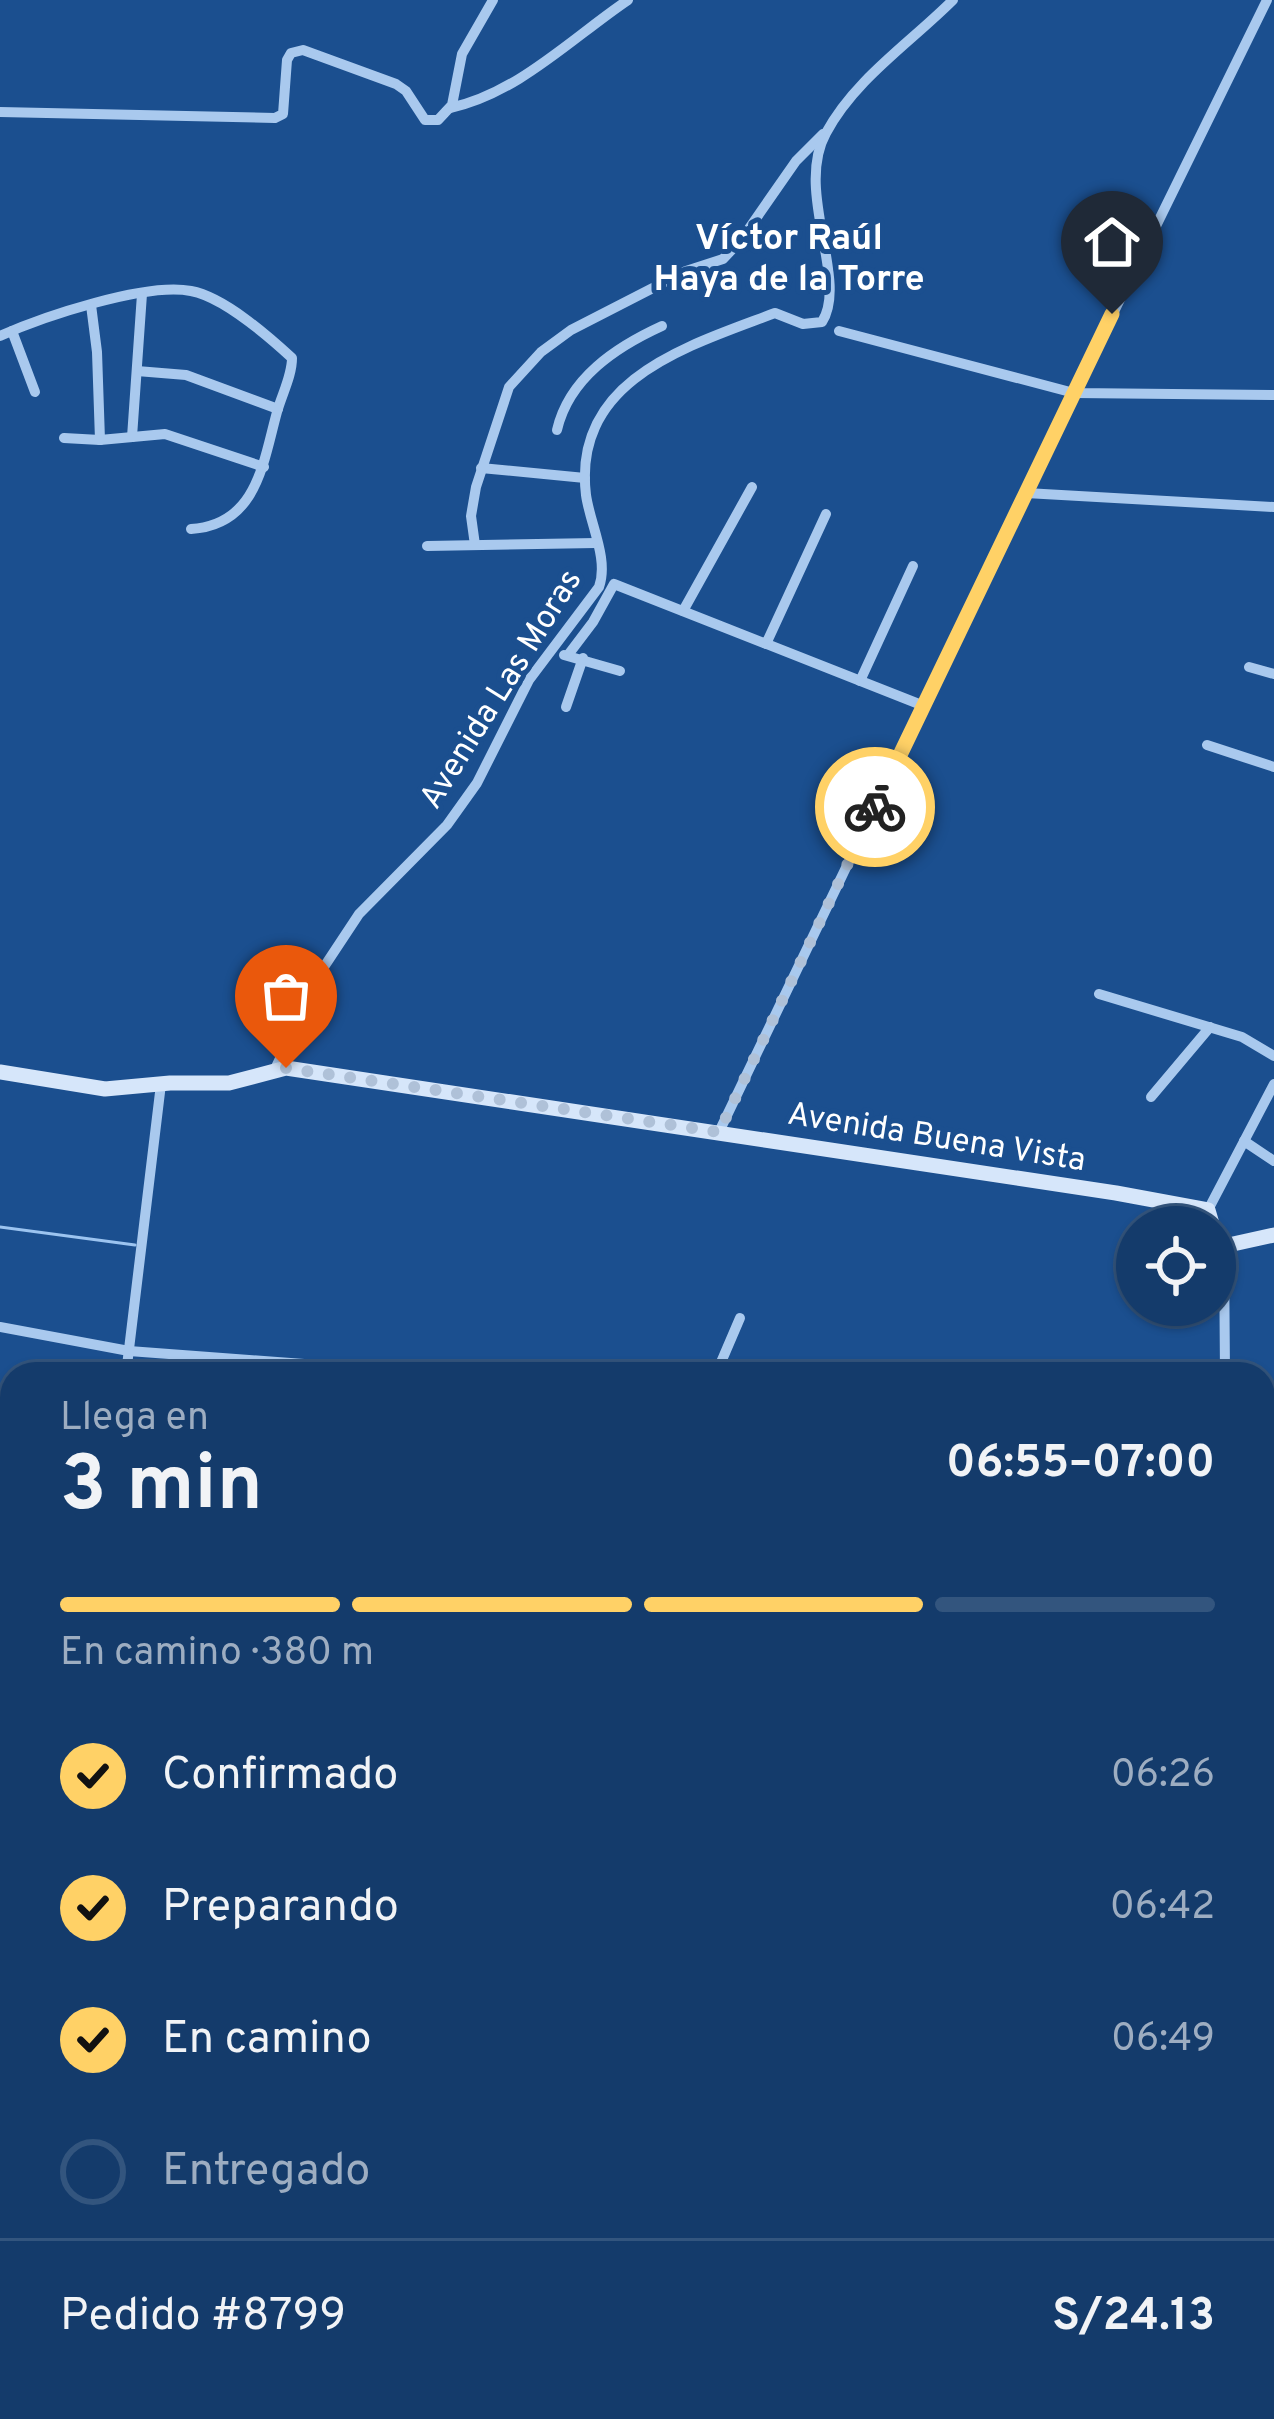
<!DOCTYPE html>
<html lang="es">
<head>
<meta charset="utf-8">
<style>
	body { margin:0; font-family:Overpass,sans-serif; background:#1d4271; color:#f1f3f6; height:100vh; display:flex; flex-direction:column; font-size:45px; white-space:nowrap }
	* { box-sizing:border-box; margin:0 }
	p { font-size:39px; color:#9dadc1 }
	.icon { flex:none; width:66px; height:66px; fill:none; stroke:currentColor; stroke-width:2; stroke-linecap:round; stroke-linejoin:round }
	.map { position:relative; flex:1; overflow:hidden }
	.panel { position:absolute; left:0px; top:1362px; width:1275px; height:1059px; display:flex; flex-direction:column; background:#143b6b; border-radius:36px 36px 0 0; box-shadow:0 3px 9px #0004,0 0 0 3px #33557e }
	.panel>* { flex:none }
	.buttons { position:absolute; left:1116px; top:1206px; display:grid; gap:24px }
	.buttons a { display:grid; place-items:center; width:120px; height:120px; border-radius:50%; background:#143b6b; box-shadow:0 3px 9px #0004,0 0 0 3px #33557e; font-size:60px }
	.pin { position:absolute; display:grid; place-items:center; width:102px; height:102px; color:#fff; margin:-123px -51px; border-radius:50% 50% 50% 0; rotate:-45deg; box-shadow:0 0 12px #0007 }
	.pin .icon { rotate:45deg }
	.courier { position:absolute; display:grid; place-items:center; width:120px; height:120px; margin:-60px; border:9px solid #ffd166; border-radius:50%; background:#fff; color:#222; box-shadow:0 3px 15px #0007 }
	.overview em { font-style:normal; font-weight:700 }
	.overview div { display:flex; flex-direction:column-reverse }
	.overview { display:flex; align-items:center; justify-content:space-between; height:204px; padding:0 60px }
	h1 { font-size:78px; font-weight:700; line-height:90px }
	.bar { display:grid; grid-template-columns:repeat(4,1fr); gap:18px 12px; align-content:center; height:144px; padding:0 60px }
	.bar i { height:15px; border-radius:9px; background:#33557e }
	.bar .on { background:#ffd166 }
	.bar p { grid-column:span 4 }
	.line { display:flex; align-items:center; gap:30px; padding:0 60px; border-top:3px solid #33557e }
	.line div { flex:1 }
	ol { padding:0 60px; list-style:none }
	li { display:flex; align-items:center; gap:36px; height:132px }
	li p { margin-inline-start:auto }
	li .icon { padding:12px; border-radius:50%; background:#ffd166; color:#111; stroke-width:4 }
	li:last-child { color:#9dadc1 }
	li i { width:66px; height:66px; border:6px solid #33557e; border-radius:50% }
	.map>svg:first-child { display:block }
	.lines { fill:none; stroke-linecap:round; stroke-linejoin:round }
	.stream { stroke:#9cc4f0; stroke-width:3 }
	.street { stroke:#a9c9ee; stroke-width:10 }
	.secondary { stroke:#d6e6fa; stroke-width:15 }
	.primary { stroke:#f0f6ff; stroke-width:16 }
	.done { stroke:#afc1d8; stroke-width:12; stroke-dasharray:0 21.6 }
	.route { stroke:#ffd166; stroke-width:15 }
	.labels { text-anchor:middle; stroke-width:10; stroke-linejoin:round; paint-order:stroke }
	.street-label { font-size:33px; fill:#fff; stroke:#1b4f8f }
	.neighbourhood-label { font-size:36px; font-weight:bold; fill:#fff; stroke:#1b4f8f }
</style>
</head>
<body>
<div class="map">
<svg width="1274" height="2419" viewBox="0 0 1274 2419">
	<rect width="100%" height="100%" fill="#1b4f8f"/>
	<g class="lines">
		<polyline class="stream" points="0,1227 135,1245"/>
		<g class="street">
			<path d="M450,108C517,94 573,37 628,0"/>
			<polyline points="0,112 275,118 283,114 287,60 291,53 303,50 396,84 406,91 425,120 438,120 452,105 462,54 493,0"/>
			<polyline points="91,305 97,352 100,440"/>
			<polyline points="12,331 35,392"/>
			<polyline points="839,331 1074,393 1274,395"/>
			<path d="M0,336C42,317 146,282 191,291C224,297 268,336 292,358C292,376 282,394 277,412C263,463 257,525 191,529"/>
			<polyline points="137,371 186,375 278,409"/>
			<path d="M557,430C569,378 616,347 662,326"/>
			<polyline points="132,437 142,294"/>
			<polyline points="64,438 100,440 165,434 264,467"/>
			<polyline points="481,468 585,478"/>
			<polyline points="1026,493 1274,507"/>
			<polyline points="475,545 471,516 476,487 509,387 541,352 571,330 686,271 723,259 741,240 796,161 823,134"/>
			<polyline points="427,546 596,543"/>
			<polyline points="683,611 752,487"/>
			<polyline points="766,644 826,514"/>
			<polyline points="564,655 620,671"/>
			<polyline points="568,655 593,622 614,584 924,706"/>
			<polyline points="1249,667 1274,674"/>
			<polyline points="860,681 913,566"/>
			<polyline points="566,707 583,658"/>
			<polyline points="1207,745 1274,767"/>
			<polyline points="1099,994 1242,1037 1274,1056"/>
			<path d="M275,1069L320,973L359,914L447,825L477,783L529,680L599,587C609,559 590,524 586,495C572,379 688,346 775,313L803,324L822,322C849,280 794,191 826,133C855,79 910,43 953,0"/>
			<polyline points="1151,1097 1210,1027"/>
			<polyline points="719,1132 1074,393 1267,0"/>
			<polyline points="1244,1141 1274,1161"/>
			<polyline points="1208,1210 1274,1084"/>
			<polyline points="1224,1246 1225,1374"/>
			<polyline points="0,1327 129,1351 331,1366"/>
			<polyline points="126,1374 161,1084"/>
			<polyline points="716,1374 740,1318"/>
			<polyline points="1263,2054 1274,2058"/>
			<polyline points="0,2183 12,2188"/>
			<polyline points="507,2409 530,2419"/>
			<polyline points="245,2419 250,2409"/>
		</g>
		<g class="secondary">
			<polyline points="0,1072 105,1089 170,1083 229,1083 286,1068 1116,1193 1208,1210 1213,1227"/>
			<polyline points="1215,1240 1224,1246 1274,1235"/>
			<polyline points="752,2419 757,2409"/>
		</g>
		<g class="primary">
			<polyline points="1263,1533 1274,1515"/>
			<polyline points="1263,1556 1274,1537"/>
			<polyline points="0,1928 12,1933"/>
			<polyline points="0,1943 12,1949"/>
			<polyline points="772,2419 776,2409"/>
			<polyline points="785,2419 789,2409"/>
		</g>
	</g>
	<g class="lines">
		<polyline class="done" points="286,1068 719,1132 875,807"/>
		<polyline class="route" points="875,807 1112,314"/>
	</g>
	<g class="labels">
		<g class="street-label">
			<text transform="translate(499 688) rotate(-58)" y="12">Avenida Las Moras</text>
			<text transform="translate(937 1135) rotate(9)" y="12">Avenida Buena Vista</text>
		</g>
		<g class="neighbourhood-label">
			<text x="789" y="249">Víctor Raúl<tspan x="789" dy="41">Haya de la Torre</tspan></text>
		</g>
	</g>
</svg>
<div class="buttons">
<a><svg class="icon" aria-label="locate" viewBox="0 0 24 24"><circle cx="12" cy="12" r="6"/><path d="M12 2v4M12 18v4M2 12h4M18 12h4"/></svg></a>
</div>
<div class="pin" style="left:286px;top:1068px;background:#ea580c"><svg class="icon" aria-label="bag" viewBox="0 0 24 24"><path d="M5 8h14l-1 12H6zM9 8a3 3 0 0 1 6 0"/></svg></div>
<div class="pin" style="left:1112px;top:314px;background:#1f2937"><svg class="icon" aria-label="home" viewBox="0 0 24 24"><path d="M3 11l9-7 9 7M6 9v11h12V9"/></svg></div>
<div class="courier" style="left:875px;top:807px"><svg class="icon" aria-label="bike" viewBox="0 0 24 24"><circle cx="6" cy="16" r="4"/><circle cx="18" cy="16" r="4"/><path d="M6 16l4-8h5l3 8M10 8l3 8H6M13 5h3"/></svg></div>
<section class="panel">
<div class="overview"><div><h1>3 min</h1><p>Llega en</p></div><em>06:55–07:00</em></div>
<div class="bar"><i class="on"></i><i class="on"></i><i class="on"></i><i></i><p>En camino · 380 m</p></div>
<ol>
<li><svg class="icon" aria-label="check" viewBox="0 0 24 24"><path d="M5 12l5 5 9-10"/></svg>Confirmado<p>06:26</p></li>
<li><svg class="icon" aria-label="check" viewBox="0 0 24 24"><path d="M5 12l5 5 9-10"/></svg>Preparando<p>06:42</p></li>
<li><svg class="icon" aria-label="check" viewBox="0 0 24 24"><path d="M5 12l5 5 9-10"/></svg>En camino<p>06:49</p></li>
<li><i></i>Entregado</li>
</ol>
<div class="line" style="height:156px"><div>Pedido #8799</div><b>S/24.13</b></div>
</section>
</div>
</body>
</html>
